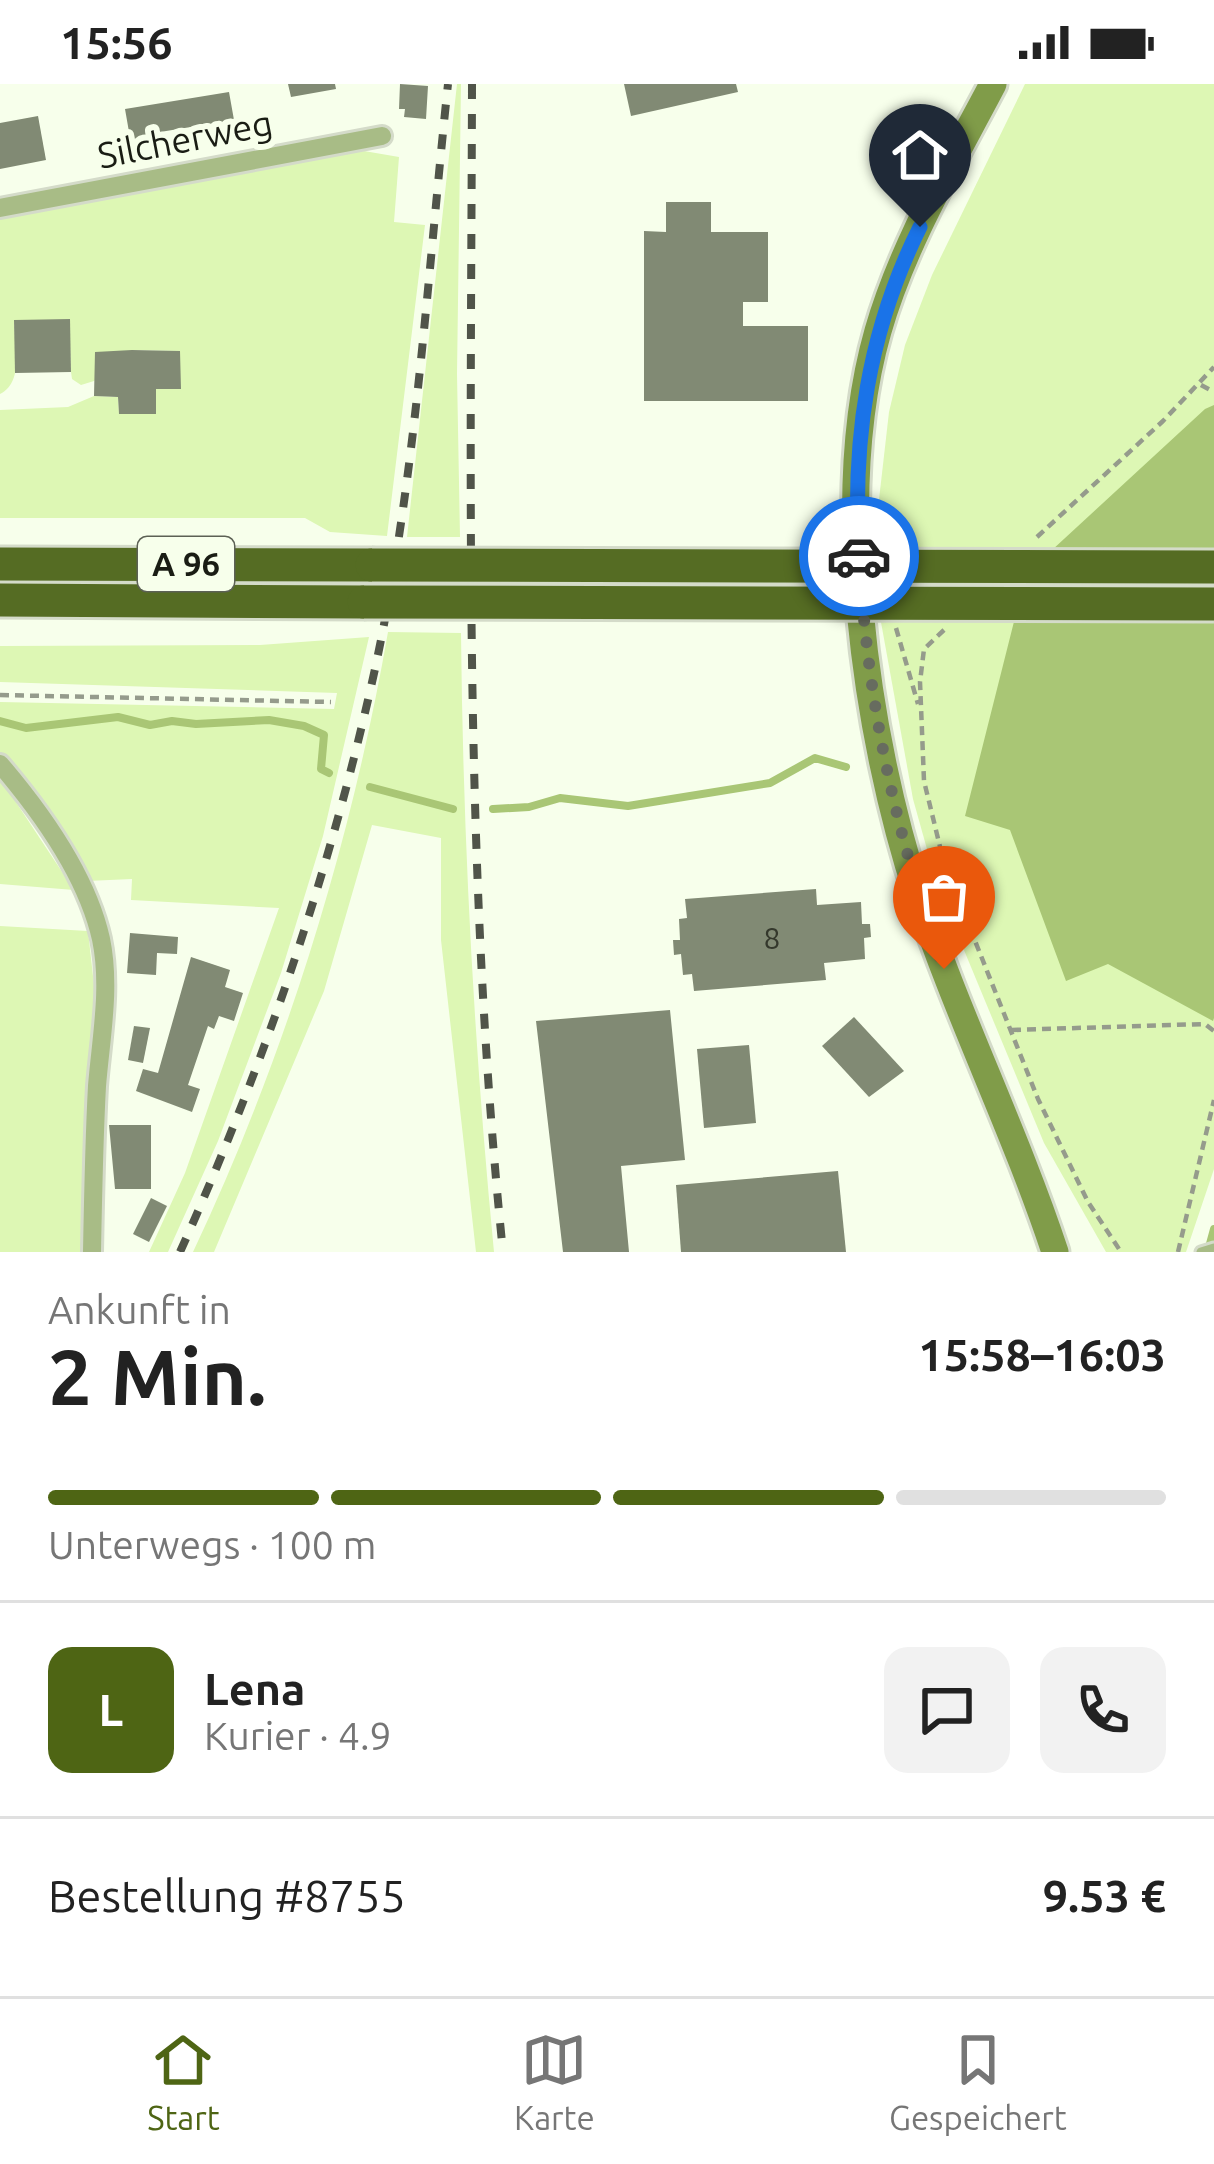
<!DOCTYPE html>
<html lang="de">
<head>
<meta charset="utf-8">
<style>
	body { margin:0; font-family:Ubuntu,sans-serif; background:#f2f2f2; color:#222; height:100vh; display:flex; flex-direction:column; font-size:45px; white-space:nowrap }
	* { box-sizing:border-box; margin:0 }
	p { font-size:39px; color:#767676 }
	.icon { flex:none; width:66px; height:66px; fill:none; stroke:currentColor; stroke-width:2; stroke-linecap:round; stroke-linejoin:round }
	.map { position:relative; height:1168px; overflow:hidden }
	.details { display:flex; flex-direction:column; background:#fff; flex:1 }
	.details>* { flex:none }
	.pin { position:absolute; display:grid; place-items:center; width:102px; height:102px; color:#fff; margin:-123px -51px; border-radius:50% 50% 50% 0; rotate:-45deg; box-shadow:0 0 12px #0007 }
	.pin .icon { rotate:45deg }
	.courier { position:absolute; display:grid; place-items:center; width:120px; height:120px; margin:-60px; border:9px solid #1a73e8; border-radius:50%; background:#fff; color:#222; box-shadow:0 3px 15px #0007 }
	.overview em { font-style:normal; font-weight:700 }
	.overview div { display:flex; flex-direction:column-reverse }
	.overview { display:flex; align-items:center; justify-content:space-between; height:204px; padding:0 48px }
	h1 { font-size:78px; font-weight:700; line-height:90px }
	.bar { display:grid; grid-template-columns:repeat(4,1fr); gap:18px 12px; align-content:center; height:144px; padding:0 48px }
	.bar i { height:15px; border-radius:9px; background:#e0e0e0 }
	.bar .on { background:#4e6514 }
	.bar p { grid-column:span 4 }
	.line { display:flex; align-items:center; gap:30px; padding:0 48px; border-top:3px solid #e0e0e0 }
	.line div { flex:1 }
	.round { display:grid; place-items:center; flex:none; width:126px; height:126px; border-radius:24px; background:#f2f2f2 }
	.status { display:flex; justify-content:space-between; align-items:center; height:84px; padding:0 60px; background:#fff; direction:ltr }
	.status svg { height:33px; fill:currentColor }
	.tabs { display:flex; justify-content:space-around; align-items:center; height:168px; border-top:3px solid #e0e0e0; background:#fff; font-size:33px; color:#767676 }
	.tabs a { display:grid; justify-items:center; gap:6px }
	.tabs .on { color:#4e6514 }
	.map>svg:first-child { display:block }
	.green { fill:#ddf7b4 }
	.water { fill:#a9c675 }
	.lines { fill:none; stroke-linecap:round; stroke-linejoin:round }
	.stream { stroke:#a9c675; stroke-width:8 }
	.building { fill:#818a74 }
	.lane-casing { stroke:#d4dbc9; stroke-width:15 }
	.street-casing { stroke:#d4dbc9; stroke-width:24 }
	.secondary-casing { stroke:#d4dbc9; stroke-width:33 }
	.highway-casing { stroke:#d4dbc9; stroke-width:39 }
	.path { stroke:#959b8c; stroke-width:4.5; stroke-dasharray:9 6; stroke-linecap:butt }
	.lane { stroke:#a8bc86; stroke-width:9 }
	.street { stroke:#a8bc86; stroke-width:18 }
	.secondary { stroke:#809c49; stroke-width:27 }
	.highway { stroke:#556c23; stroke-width:33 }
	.rail { stroke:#505449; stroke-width:8; stroke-dasharray:15 15; stroke-linecap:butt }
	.highway-bridge-casing { stroke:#d4dbc9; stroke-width:39; stroke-linecap:butt }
	.highway-bridge { stroke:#556c23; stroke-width:33 }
	.done { stroke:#676c5f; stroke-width:12; stroke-dasharray:0 21.6 }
	.route { stroke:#1a73e8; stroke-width:15 }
	.labels { text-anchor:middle; stroke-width:12; stroke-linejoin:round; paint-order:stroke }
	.number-label { font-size:30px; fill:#34382c }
	.shield { fill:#f7ffeb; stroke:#5c6154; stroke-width:3 }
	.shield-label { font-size:33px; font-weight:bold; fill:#1a1d14 }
	.street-label { font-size:36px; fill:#1a1d14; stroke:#f7ffeb }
</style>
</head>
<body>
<div class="status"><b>15:56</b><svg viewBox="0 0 49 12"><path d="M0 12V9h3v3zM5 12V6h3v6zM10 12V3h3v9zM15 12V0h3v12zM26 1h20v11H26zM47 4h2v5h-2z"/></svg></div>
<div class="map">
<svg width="1214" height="1168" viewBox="0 0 1214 1168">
	<rect width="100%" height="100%" fill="#f7ffeb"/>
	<g class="green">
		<polygon points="457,0 461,0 457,290 460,453 407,453"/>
		<polygon points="1025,0 1214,0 1214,1085 1186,1168 1106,1168 1044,1059 937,801 913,715 875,505 876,442 889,328 905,261 932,191"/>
		<path d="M364,67L399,73L394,138L425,141L387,452L330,448L305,434H0V326L68,323L94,312L118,313L119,330H156V305L180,304V267L133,266L94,297L81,301L72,295L71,288L69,236L14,237C15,261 24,298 0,310V135L232,88Z"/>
		<path d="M388,548L461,549C463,756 474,962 494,1168H476L441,856V754L372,741L324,907L214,1168H193C285,973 351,760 388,548Z"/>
		<polygon points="369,553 323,752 281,889 218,1057 168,1168 149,1168 185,1089 279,824 131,816 132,795 87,797 0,669 0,618 334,625 337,609 0,598 0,562 260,561"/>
		<polygon points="0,694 74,806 0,800"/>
		<polygon points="0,842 88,847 95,910 83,1168 0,1168"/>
	</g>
	<polygon class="water" points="1214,321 1214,934 1213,937 1108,880 1066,897 1010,746 965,732 1026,490 1205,325"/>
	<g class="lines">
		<g class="stream">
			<polyline points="0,637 26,644 118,633 150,641 172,637 196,640 269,636 304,642 324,651 321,685 329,689"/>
			<polyline points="370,703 453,725"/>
			<polyline points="493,725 529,723 560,714 628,722 770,699 815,674 846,683"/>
			<polyline points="1208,1167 1214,1145"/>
		</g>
	</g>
	<g class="building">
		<polygon points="288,0 335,0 336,5 291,13"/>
		<polygon points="400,0 428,2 426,35 404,33 405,25 399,25"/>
		<polygon points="624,0 736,0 738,8 631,32"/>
		<polygon points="229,8 234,36 160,48 162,60 132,65 125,25"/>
		<polygon points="38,32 46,76 0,85 0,39"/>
		<polygon points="666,118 711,118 711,148 768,148 768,218 743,218 743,242 808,242 808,317 644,317 644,147 666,148"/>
		<polygon points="70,235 71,288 15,289 14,236"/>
		<polygon points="132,266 180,267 181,305 156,305 156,330 119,330 118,313 94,312 95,268"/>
		<polygon points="816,805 817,821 861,818 862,840 870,840 871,853 864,854 865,875 824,879 826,896 694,907 692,890 683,891 681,870 674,871 673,856 680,856 679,835 687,834 685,815"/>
		<polygon points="130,849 178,853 177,870 157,869 156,891 127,889"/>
		<polygon points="191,873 230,886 225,903 243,909 234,937 219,932 214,945 208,942 188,1001 200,1005 192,1028 136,1007 143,985 158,989"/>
		<polygon points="670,926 685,1076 621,1082 629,1168 563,1168 536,937"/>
		<polygon points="854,933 904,987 869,1013 822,962"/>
		<polygon points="134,942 150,944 143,979 128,976"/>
		<polygon points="749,961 756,1039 704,1044 697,965"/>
		<polygon points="109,1041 151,1041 151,1105 115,1105"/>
		<polygon points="838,1087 846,1168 681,1168 676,1101"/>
		<polygon points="151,1114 167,1122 149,1158 133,1150"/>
	</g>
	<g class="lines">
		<g class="lane-casing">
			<polyline id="lane" points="1201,1168 1214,1164"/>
		</g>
		<g class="street-casing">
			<g id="street">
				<polyline points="0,124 382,52"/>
				<path d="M0,680C41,728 87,792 101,855C111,903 101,953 97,1002C94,1057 93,1113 92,1168"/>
			</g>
		</g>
		<g class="secondary-casing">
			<path id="secondary" d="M993,0C951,80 903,160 878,247C831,411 865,651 918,812C958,933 1015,1047 1055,1168"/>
		</g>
		<g class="highway-casing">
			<g id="highway">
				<polyline points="0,480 372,481"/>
				<polyline points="0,516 364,518"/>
			</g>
		</g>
		<g class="path">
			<polyline points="1201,301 1214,308"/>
			<polyline points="1037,453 1163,337 1214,283"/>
			<polyline points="896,544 918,620"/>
			<polyline points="944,546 924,565 920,598 924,697 944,779 1038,1015 1088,1118 1121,1168"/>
			<polyline points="0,611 331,618"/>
			<polyline points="1012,946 1205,940 1214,947"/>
			<polyline points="1178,1168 1214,1016"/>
		</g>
		<use href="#lane" class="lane"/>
		<use href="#street" class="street"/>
		<use href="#secondary" class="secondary"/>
		<use href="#highway" class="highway"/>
		<g class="rail">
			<path d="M472,0C471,390 463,780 503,1168"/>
			<path d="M180,1168C260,990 324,806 368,616C415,415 426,205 448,0"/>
		</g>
		<g class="highway-bridge-casing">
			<g id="highway-bridge">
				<polyline points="372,481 1214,483"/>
				<polyline points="364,518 1214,520"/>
			</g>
		</g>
		<use href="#highway-bridge" class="highway-bridge"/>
	</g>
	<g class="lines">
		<path class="done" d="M859,472C868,620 894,745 944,885"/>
		<path class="route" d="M859,472C852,356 868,247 920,143"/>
	</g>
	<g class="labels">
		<g class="number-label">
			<text x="772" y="865">8</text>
		</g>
		<rect class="shield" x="138" y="453" width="96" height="54" rx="9"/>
		<g class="shield-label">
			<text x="186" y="492">A 96</text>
		</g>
		<g class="street-label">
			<text transform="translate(185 55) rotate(-11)" y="13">Silcherweg</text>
		</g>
	</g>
</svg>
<div class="pin" style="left:944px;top:885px;background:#ea580c"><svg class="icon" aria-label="bag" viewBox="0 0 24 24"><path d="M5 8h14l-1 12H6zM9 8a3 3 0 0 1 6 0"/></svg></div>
<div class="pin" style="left:920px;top:143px;background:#1f2937"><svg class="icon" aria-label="home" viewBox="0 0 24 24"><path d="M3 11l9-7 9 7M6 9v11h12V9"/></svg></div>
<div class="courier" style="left:859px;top:472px"><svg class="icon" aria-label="car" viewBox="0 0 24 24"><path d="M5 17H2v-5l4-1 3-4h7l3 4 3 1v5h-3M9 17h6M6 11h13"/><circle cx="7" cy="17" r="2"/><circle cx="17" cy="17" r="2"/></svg></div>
</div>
<section class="details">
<div class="overview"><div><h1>2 Min.</h1><p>Ankunft in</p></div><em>15:58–16:03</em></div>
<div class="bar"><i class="on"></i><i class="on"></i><i class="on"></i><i></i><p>Unterwegs · 100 m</p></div>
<div class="line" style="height:216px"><b class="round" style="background:#4e6514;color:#fff">L</b><div><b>Lena</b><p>Kurier · 4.9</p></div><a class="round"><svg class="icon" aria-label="chat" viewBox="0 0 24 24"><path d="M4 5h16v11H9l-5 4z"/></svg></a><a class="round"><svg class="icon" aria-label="phone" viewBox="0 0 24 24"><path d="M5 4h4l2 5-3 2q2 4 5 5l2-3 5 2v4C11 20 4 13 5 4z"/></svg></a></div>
<div class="line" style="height:156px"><div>Bestellung #8755</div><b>9.53 €</b></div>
</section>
<nav class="tabs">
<a class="on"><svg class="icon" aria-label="home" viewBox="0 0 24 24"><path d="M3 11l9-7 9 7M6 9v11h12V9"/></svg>Start</a>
<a><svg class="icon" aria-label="map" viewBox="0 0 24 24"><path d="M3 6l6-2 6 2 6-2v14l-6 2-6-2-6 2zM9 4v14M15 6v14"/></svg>Karte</a>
<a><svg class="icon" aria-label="saved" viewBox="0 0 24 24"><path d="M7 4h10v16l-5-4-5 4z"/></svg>Gespeichert</a>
</nav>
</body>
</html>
